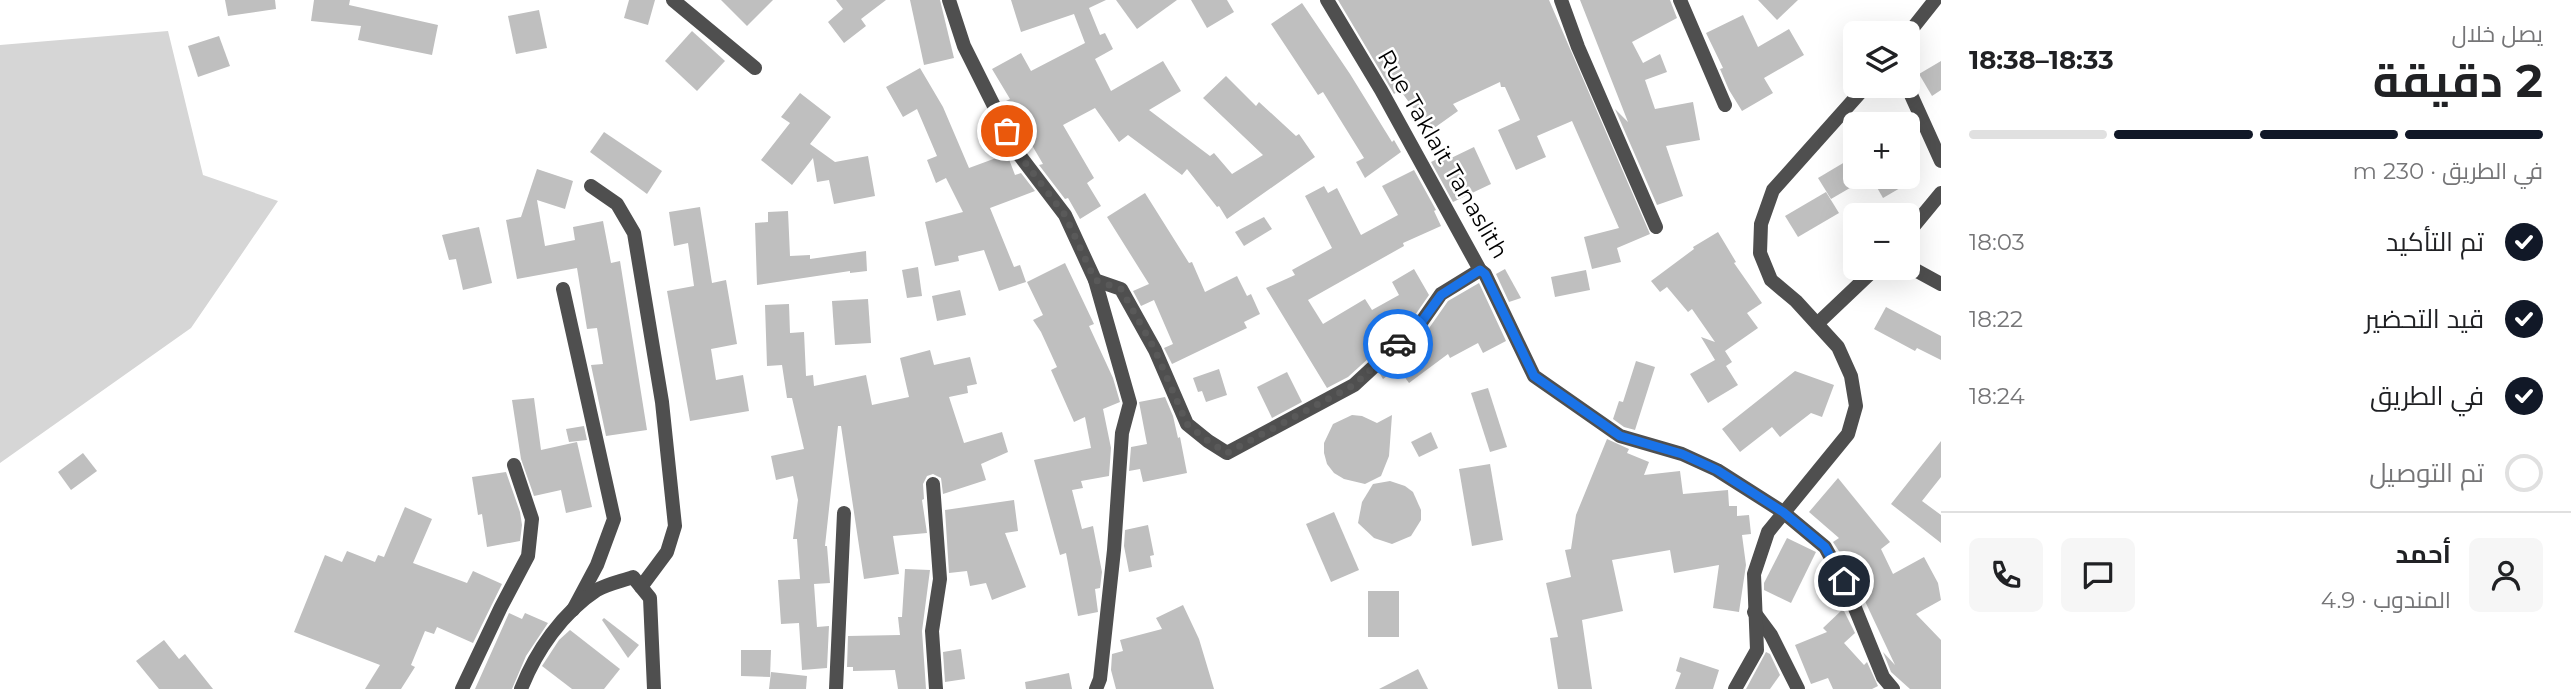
<!DOCTYPE html>
<html lang="ar">
<head>
<meta charset="utf-8">
<style>
	body { margin:0; font-family:Montserrat,Cairo,sans-serif; background:#f6f6f6; color:#202124; direction:rtl; height:100vh; display:flex; flex-direction:column; font-size:26px; white-space:nowrap }
	* { box-sizing:border-box; margin:0 }
	p { font-size:23px; color:#757577 }
	.icon { flex:none; width:38px; height:38px; fill:none; stroke:currentColor; stroke-width:2; stroke-linecap:round; stroke-linejoin:round }
	.map { position:relative; flex:1; overflow:hidden; direction:ltr }
	.details { display:flex; flex-direction:column; background:#fff; width:630px }
	.details>* { flex:none }
	.fabs { position:absolute; left:1843px; top:21px; display:grid; gap:14px }
	.fabs a { display:grid; place-items:center; width:77px; height:77px; border-radius:10px; background:#fff; box-shadow:0 7px 28px #0002; font-size:35px }
	.pin { position:absolute; display:grid; place-items:center; width:60px; height:60px; color:#fff; margin:-30px; border:4px solid #fff; border-radius:50%; box-shadow:0 2px 7px #0007 }
	.courier { position:absolute; display:grid; place-items:center; width:70px; height:70px; margin:-35px; border:5px solid #1a73e8; border-radius:50%; background:#fff; color:#222; box-shadow:0 2px 9px #0007 }
	.summary em { font-style:normal; font-weight:700 }
	.summary div { display:flex; flex-direction:column-reverse }
	.summary { display:flex; align-items:center; justify-content:space-between; height:119px; padding:0 28px }
	h1 { font-size:46px; font-weight:700; line-height:52px }
	.bar { display:grid; grid-template-columns:repeat(4,1fr); gap:10px 7px; align-content:center; height:84px; padding:0 28px }
	.bar i { height:9px; border-radius:5px; background:#e0e0e0 }
	.bar .on { background:#111827 }
	.bar p { grid-column:span 4 }
	.line { display:flex; align-items:center; gap:18px; padding:0 28px; border-top:2px solid #e0e0e0 }
	.line div { flex:1 }
	.round { display:grid; place-items:center; flex:none; width:74px; height:74px; border-radius:10px; background:#f6f6f6 }
	ol { padding:0 28px; list-style:none }
	li { display:flex; align-items:center; gap:21px; height:77px }
	li p { margin-inline-start:auto }
	li .icon { padding:7px; border-radius:50%; background:#111827; color:#fff; stroke-width:4 }
	li:last-child { color:#757577 }
	li i { width:38px; height:38px; border:4px solid #e0e0e0; border-radius:50% }
	main { display:flex; flex:1; min-height:0 }
	.map>svg:first-child { display:block }
	.green { fill:#d6d6d6 }
	.building { fill:#bfbfbf }
	.lines { fill:none; stroke-linecap:round; stroke-linejoin:round }
	.minor { stroke:#4f4f4f; stroke-width:14 }
	.done { stroke:#595959; stroke-width:7; stroke-dasharray:0 12.6 }
	.route { stroke:#1a73e8; stroke-width:9 }
	.labels { text-anchor:middle; stroke-width:5; stroke-linejoin:round; paint-order:stroke }
	.street-label { font-size:23px; fill:#000; stroke:#fff }
</style>
</head>
<body>
<main>
<section class="details">
<div class="summary"><div><h1>2 دقيقة</h1><p>يصل خلال</p></div><em>18:33–18:38</em></div>
<div class="bar"><i class="on"></i><i class="on"></i><i class="on"></i><i></i><p>في الطريق · 230 m</p></div>
<ol>
<li><svg class="icon" aria-label="check" viewBox="0 0 24 24"><path d="M5 12l5 5 9-10"/></svg>تم التأكيد<p>18:03</p></li>
<li><svg class="icon" aria-label="check" viewBox="0 0 24 24"><path d="M5 12l5 5 9-10"/></svg>قيد التحضير<p>18:22</p></li>
<li><svg class="icon" aria-label="check" viewBox="0 0 24 24"><path d="M5 12l5 5 9-10"/></svg>في الطريق<p>18:24</p></li>
<li><i></i>تم التوصيل</li>
</ol>
<div class="line" style="height:126px"><a class="round"><svg class="icon" aria-label="person" viewBox="0 0 24 24"><circle cx="12" cy="8" r="4"/><path d="M4 21q1-7 8-7t8 7"/></svg></a><div><b>أحمد</b><p>المندوب · 4.9</p></div><a class="round"><svg class="icon" aria-label="chat" viewBox="0 0 24 24"><path d="M4 5h16v11H9l-5 4z"/></svg></a><a class="round"><svg class="icon" aria-label="phone" viewBox="0 0 24 24"><path d="M5 4h4l2 5-3 2q2 4 5 5l2-3 5 2v4C11 20 4 13 5 4z"/></svg></a></div>
</section>
<div class="map">
<svg width="1941" height="689" viewBox="0 0 1941 689">
	<rect width="100%" height="100%" fill="#fff"/>
	<polygon class="green" points="168,31 203,175 278,201 191,328 0,463 0,45"/>
	<g class="building">
		<polygon points="225,0 275,0 276,9 228,16"/>
		<polygon points="314,0 350,0 349,5 438,25 432,55 358,40 361,26 311,21"/>
		<polygon points="629,0 655,0 648,25 624,18"/>
		<polygon points="721,0 773,0 747,26"/>
		<polygon points="836,0 886,0 861,19 866,26 844,43 828,22 843,9"/>
		<polygon points="910,0 940,0 954,58 924,65"/>
		<polygon points="1011,0 1106,0 1089,8 1100,35 1105,33 1113,49 1095,59 1111,91 1163,61 1181,91 1149,110 1210,156 1214,153 1232,174 1263,155 1203,98 1226,76 1256,106 1259,102 1296,136 1299,134 1315,157 1227,219 1219,206 1217,207 1187,169 1182,175 1128,135 1119,142 1095,108 1063,125 1094,178 1087,183 1101,206 1080,219 1068,198 1065,199 1039,165 1043,164 1006,101 1010,99 992,69 1021,53 1031,71 1085,43 1074,14 1021,32"/>
		<polygon points="1116,0 1177,0 1137,29"/>
		<polygon points="1191,0 1227,0 1234,12 1207,28"/>
		<polygon points="1338,0 1549,0 1650,234 1617,248 1621,262 1592,269 1584,237 1619,228 1572,121 1537,136 1546,157 1516,170 1498,130 1520,120 1505,87 1501,87 1500,82 1453,104 1458,111 1430,131 1400,90 1394,94"/>
		<polygon points="1580,0 1670,0 1677,18 1632,42 1643,63 1660,54 1667,72 1645,80 1655,109 1693,102 1700,140 1666,146 1683,196 1657,205 1615,109 1628,122"/>
		<polygon points="1758,0 1798,0 1777,20"/>
		<polygon points="1302,3 1350,74 1392,142 1394,140 1401,152 1365,178 1356,162 1364,158 1323,92 1318,95 1271,24"/>
		<polygon points="539,10 547,48 516,54 508,16"/>
		<polygon points="1743,15 1758,47 1789,29 1804,55 1764,78 1773,93 1742,111 1729,90 1720,69 1723,68 1706,33"/>
		<polygon points="692,31 725,61 697,91 665,61"/>
		<polygon points="219,36 230,66 198,77 188,46"/>
		<polygon points="1941,61 1941,90 1932,96 1919,74"/>
		<polygon points="920,68 943,107 969,168 1007,154 1015,175 1021,173 1035,191 990,208 1014,267 1020,265 1026,282 999,291 984,250 958,256 959,261 935,266 925,222 963,212 946,178 936,183 927,160 937,156 917,109 903,117 886,87"/>
		<polygon points="800,93 831,117 810,144 835,162 868,156 875,196 834,204 829,180 817,182 813,158 792,185 761,160 790,123 781,117"/>
		<polygon points="604,132 662,171 647,194 590,152"/>
		<polygon points="1474,147 1491,184 1453,202 1431,162 1445,155 1447,160"/>
		<polygon points="1855,156 1855,185 1831,199 1818,178"/>
		<polygon points="537,169 573,181 565,209 537,200 545,246 575,240 573,227 603,221 611,263 620,261 647,430 606,436 591,365 603,364 597,328 587,329 577,268 517,279 506,220 521,217"/>
		<polygon points="1414,170 1436,210 1434,211 1441,226 1403,243 1404,246 1308,300 1323,324 1365,299 1372,310 1399,295 1392,282 1414,269 1429,295 1413,318 1348,377 1327,388 1266,288 1295,275 1292,270 1332,248 1305,196 1324,186 1328,193 1337,188 1361,235 1398,215 1382,186"/>
		<polygon points="1871,177 1919,177 1883,198"/>
		<polygon points="1826,192 1839,213 1798,237 1785,216"/>
		<polygon points="1145,193 1189,263 1192,262 1205,292 1237,276 1247,296 1251,294 1260,314 1244,322 1247,328 1172,364 1164,348 1173,344 1154,300 1141,306 1133,291 1149,284 1107,217"/>
		<polygon points="700,207 712,283 726,280 737,344 711,349 716,380 743,375 749,411 690,421 667,291 694,286 688,243 674,246 669,212"/>
		<polygon points="788,211 790,256 810,255 810,259 866,251 867,271 850,273 850,271 757,285 755,223 768,222 768,212"/>
		<polygon points="1264,217 1272,229 1244,246 1235,232"/>
		<polygon points="479,227 492,283 463,290 456,259 449,260 442,235"/>
		<polygon points="1718,232 1736,262 1734,263 1762,303 1747,313 1758,328 1725,351 1732,362 1726,366 1738,385 1708,403 1690,374 1715,360 1701,337 1715,342 1692,309 1688,312 1667,287 1660,292 1651,281 1694,249 1693,247"/>
		<polygon points="1065,263 1094,324 1089,326 1113,378 1120,402 1103,409 1111,448 1109,476 1081,481 1083,488 1072,490 1082,529 1093,526 1102,572 1100,588 1095,589 1098,612 1078,616 1066,553 1060,555 1034,460 1091,448 1085,417 1074,422 1051,370 1057,367 1041,332 1033,320 1043,315 1027,282"/>
		<polygon points="918,267 922,296 907,298 902,270"/>
		<polygon points="1505,269 1521,298 1509,302 1496,274"/>
		<polygon points="1586,270 1590,290 1555,297 1551,277"/>
		<polygon points="1479,283 1506,341 1483,353 1478,343 1450,358 1448,354 1409,383 1398,368 1383,379 1380,374 1427,331 1448,301"/>
		<polygon points="960,290 966,315 937,321 932,296"/>
		<polygon points="868,299 871,343 835,345 832,301"/>
		<polygon points="789,304 790,333 804,332 806,376 813,375 814,386 866,375 872,405 909,397 900,358 930,350 934,365 970,357 977,384 967,386 968,393 949,397 964,443 1002,432 1008,452 981,464 986,480 943,494 941,478 933,474 927,476 923,484 924,499 922,500 927,533 893,536 899,574 864,579 841,426 838,426 825,546 827,546 830,583 814,584 817,627 829,626 827,668 802,670 799,623 781,624 778,580 800,579 797,539 793,539 798,500 793,476 776,480 771,456 804,449 792,398 787,398 782,365 767,366 765,305"/>
		<polygon points="1886,307 1941,336 1941,360 1917,348 1915,351 1874,329"/>
		<polygon points="1636,361 1655,367 1635,430 1624,427 1613,419 1619,401 1623,402"/>
		<polygon points="1219,369 1227,395 1206,402 1202,391 1198,392 1193,378"/>
		<polygon points="1795,371 1834,385 1822,417 1811,413 1780,437 1772,427 1740,452 1722,429"/>
		<polygon points="1287,372 1302,402 1272,418 1257,387"/>
		<polygon points="1488,388 1507,447 1490,452 1471,393"/>
		<polygon points="1165,397 1173,416 1178,438 1180,437 1187,473 1143,482 1140,469 1129,471 1131,447 1147,444 1139,402"/>
		<polygon points="534,398 541,450 577,442 592,507 566,513 561,490 534,496 521,459 512,400"/>
		<polygon points="1352,415 1362,416 1377,423 1392,415 1389,456 1381,476 1365,484 1344,479 1334,473 1327,464 1324,453 1324,443 1333,424"/>
		<polygon points="584,426 587,440 569,442 566,429"/>
		<polygon points="1431,432 1438,448 1419,457 1411,442"/>
		<polygon points="1607,439 1629,449 1627,453 1649,462 1644,475 1680,471 1683,494 1728,490 1729,506 1737,506 1737,516 1749,515 1751,534 1742,535 1746,565 1739,612 1713,608 1719,565 1674,573 1670,550 1612,560 1623,611 1582,620 1592,689 1558,689 1550,638 1558,637 1546,583 1571,577 1565,550 1571,549 1576,515"/>
		<polygon points="1941,441 1941,477 1922,501 1941,515 1941,543 1891,504"/>
		<polygon points="83,453 97,471 71,490 58,472"/>
		<polygon points="1490,464 1503,540 1472,546 1459,469"/>
		<polygon points="506,472 520,512 522,525 520,541 487,547 482,514 478,515 472,477"/>
		<polygon points="1838,478 1890,542 1881,549 1893,574 1924,557 1938,583 1941,600 1916,614 1941,640 1941,689 1910,689 1891,672 1883,652 1895,665 1848,565 1833,542 1839,538 1809,512"/>
		<polygon points="1390,481 1405,486 1413,492 1421,510 1421,520 1411,536 1392,544 1374,538 1358,523 1362,502 1373,484"/>
		<polygon points="1014,500 1018,531 1005,533 1026,587 992,600 986,583 970,586 967,571 949,573 945,510"/>
		<polygon points="405,507 432,519 413,563 467,583 473,571 502,584 473,643 437,627 434,634 425,631 411,665 415,667 401,689 365,689 380,665 294,632 325,555 342,562 347,551 375,562 378,555 384,557"/>
		<polygon points="1334,512 1359,570 1331,582 1306,524"/>
		<polygon points="1148,525 1154,555 1150,556 1152,567 1129,572 1124,546 1125,530"/>
		<polygon points="1787,538 1816,552 1791,603 1764,590 1764,583"/>
		<polygon points="905,569 930,570 922,631 926,689 898,689 895,670 853,671 853,667 847,667 848,636 900,635 898,617 902,617"/>
		<rect x="1368" y="591" width="31" height="46"/>
		<polygon points="1183,605 1199,639 1214,689 1116,689 1111,670 1112,654 1123,651 1120,640 1162,629 1156,618"/>
		<polygon points="1843,609 1855,633 1844,643 1864,665 1867,662 1878,686 1872,689 1833,689 1828,678 1811,684 1795,645 1827,632 1823,628"/>
		<polygon points="509,613 522,619 525,613 548,623 526,656 512,689 475,689"/>
		<polygon points="604,618 639,645 628,658 602,620"/>
		<polygon points="570,630 620,669 604,689 572,689 542,666 559,640"/>
		<polygon points="164,640 179,659 185,654 213,689 159,689 136,661"/>
		<polygon points="961,649 965,679 945,682 943,652"/>
		<polygon points="741,650 771,650 770,677 741,676"/>
		<polygon points="1766,652 1770,654 1780,675 1770,689 1746,689"/>
		<polygon points="1680,657 1719,670 1713,689 1675,689 1681,673 1676,671"/>
		<polygon points="1418,669 1428,689 1379,689"/>
		<polygon points="771,672 807,676 806,689 769,689"/>
		<polygon points="1069,673 1072,689 1026,689 1025,682"/>
	</g>
	<g class="lines">
		<g class="minor">
			<polyline points="673,0 755,68"/>
			<polyline points="949,0 964,46 1017,152 1065,215 1095,280 1130,403 1122,433 1114,550 1100,679 1096,689"/>
			<polyline points="1327,0 1381,90 1480,270 1485,274 1534,376 1620,436 1682,454 1717,470 1783,512 1825,547 1844,581 1883,677 1893,689"/>
			<polyline points="1561,0 1578,47 1656,227"/>
			<polyline points="1680,0 1725,105"/>
			<polyline points="1908,34 1935,0"/>
			<polyline points="1907,86 1941,161"/>
			<polyline points="591,186 617,204 634,233 662,402 675,526 667,552 641,587"/>
			<polyline points="1908,233 1941,193"/>
			<polyline points="1908,266 1941,284"/>
			<polyline points="1095,280 1121,289 1155,350 1187,424 1208,441 1227,453 1354,385 1420,324 1441,294 1480,270"/>
			<polyline points="563,289 614,519 597,565 573,610"/>
			<polyline points="1817,324 1876,268"/>
			<polyline points="933,484 940,579 932,631 936,689"/>
			<polyline points="1754,612 1771,635 1798,689"/>
			<polyline points="462,689 501,607 528,556 532,519 514,465"/>
			<path d="M521,689C536,651 562,613 597,590C607,584 622,581 633,577L650,598L654,689"/>
			<polyline points="836,689 844,513"/>
			<polyline points="1735,689 1757,650 1754,574 1768,532 1848,434 1856,406 1851,376 1838,347 1796,301 1771,280 1760,253 1761,224 1773,190 1866,86"/>
		</g>
	</g>
	<g class="lines">
		<polyline class="done" points="1007,131 1017,152 1065,215 1095,280 1121,289 1155,350 1187,424 1208,441 1227,453 1354,385 1398,344"/>
		<polyline class="route" points="1398,344 1420,324 1441,295 1480,270 1485,274 1534,376 1620,436 1682,454 1717,470 1783,512 1825,547 1844,581"/>
	</g>
	<g class="labels">
		<g class="street-label">
			<text transform="translate(1443 154) rotate(60)" y="8">Rue Taklait Tanaslith</text>
		</g>
	</g>
</svg>
<div class="fabs">
<a><svg class="icon" aria-label="layers" viewBox="0 0 24 24"><path d="M12 4l9 5-9 5-9-5zM3 14l9 5 9-5"/></svg></a>
<a>+</a>
<a>−</a>
</div>
<div class="pin" style="left:1007px;top:131px;background:#ea580c"><svg class="icon" aria-label="bag" viewBox="0 0 24 24"><path d="M5 8h14l-1 12H6zM9 8a3 3 0 0 1 6 0"/></svg></div>
<div class="pin" style="left:1844px;top:581px;background:#1f2937"><svg class="icon" aria-label="home" viewBox="0 0 24 24"><path d="M3 11l9-7 9 7M6 9v11h12V9"/></svg></div>
<div class="courier" style="left:1398px;top:344px"><svg class="icon" aria-label="car" viewBox="0 0 24 24"><path d="M5 17H2v-5l4-1 3-4h7l3 4 3 1v5h-3M9 17h6M6 11h13"/><circle cx="7" cy="17" r="2"/><circle cx="17" cy="17" r="2"/></svg></div>
</div>
</main>
</body>
</html>
